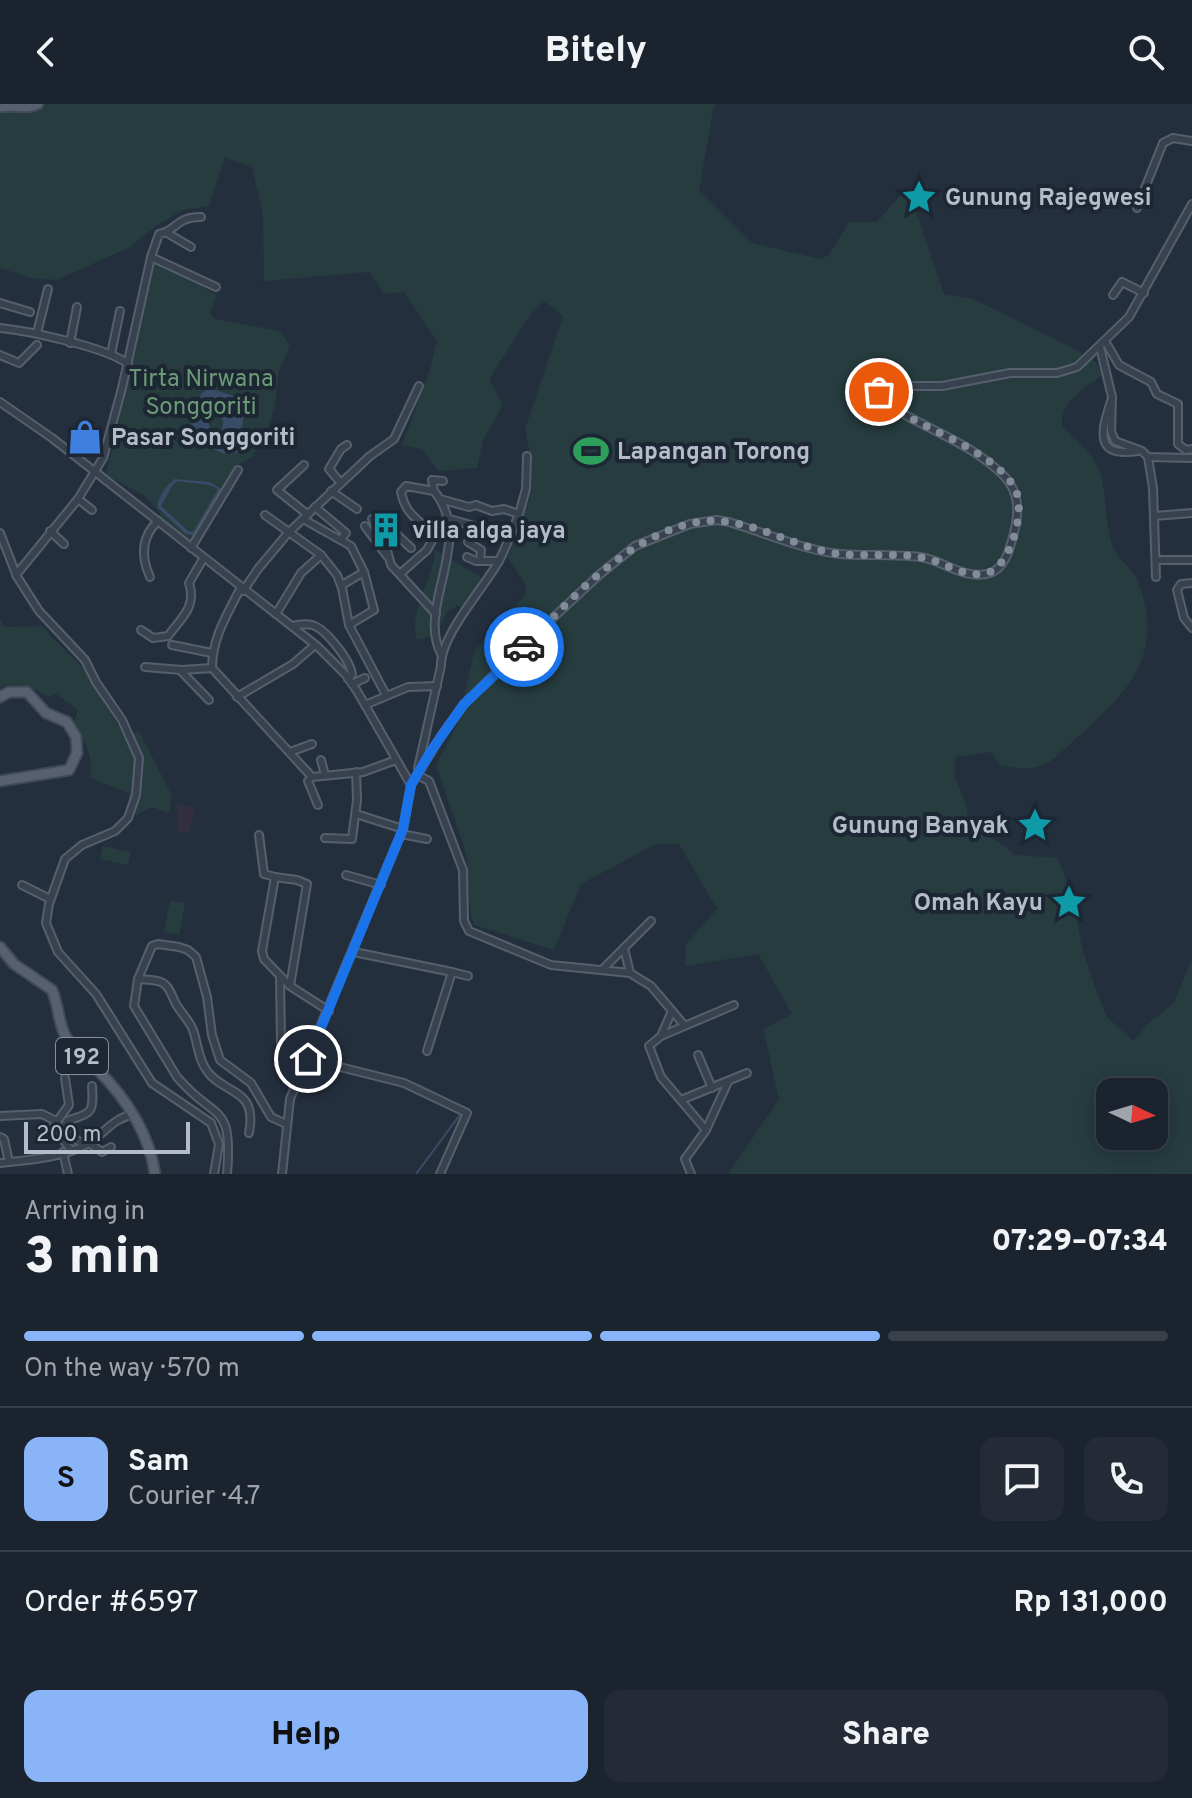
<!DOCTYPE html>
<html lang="en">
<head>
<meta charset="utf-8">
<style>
	body { margin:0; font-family:Overpass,sans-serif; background:#242b36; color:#f1f3f6; height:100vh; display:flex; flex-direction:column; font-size:30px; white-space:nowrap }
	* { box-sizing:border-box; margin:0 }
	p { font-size:26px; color:#a0a4aa }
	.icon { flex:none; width:44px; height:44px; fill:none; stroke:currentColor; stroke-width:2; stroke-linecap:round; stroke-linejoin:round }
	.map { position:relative; height:1070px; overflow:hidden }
	.sheet { display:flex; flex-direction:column; background:#1b232e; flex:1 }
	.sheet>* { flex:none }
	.needle { width:52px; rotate:94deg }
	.controls { position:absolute; left:1096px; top:974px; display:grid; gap:16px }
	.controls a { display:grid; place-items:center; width:72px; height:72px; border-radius:16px; background:#1b232e; box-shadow:0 4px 20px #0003,0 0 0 2px #39404a; font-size:40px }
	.scale { position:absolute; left:24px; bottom:20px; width:166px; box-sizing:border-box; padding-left:8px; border:4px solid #b4bcc9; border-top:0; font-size:22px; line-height:28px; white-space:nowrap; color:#b4bcc9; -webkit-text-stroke:6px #1d2633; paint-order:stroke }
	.pin { position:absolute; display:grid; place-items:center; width:68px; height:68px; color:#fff; margin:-34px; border:4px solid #fff; border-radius:50%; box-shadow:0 2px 8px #0007 }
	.courier { position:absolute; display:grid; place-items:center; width:80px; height:80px; margin:-40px; border:6px solid #1a73e8; border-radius:50%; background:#fff; color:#222; box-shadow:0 2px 10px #0007 }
	.overview em { font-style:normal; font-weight:800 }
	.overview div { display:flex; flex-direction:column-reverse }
	.overview { display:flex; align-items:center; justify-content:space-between; height:136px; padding:0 24px }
	h1 { font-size:52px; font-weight:800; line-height:60px }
	.bar { display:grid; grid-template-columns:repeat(4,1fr); gap:12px 8px; align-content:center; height:96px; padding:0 24px }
	.bar i { height:10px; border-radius:6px; background:#39404a }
	.bar .current { background:#8ab4f8 }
	.bar p { grid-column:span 4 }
	.line { display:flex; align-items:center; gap:20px; padding:0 24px; border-top:2px solid #39404a }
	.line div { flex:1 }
	.round { display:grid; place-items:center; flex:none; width:84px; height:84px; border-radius:16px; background:#242b36 }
	.cta { display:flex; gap:16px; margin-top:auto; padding:16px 24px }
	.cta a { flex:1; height:92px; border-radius:16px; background:#8ab4f8; color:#111; font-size:32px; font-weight:800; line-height:92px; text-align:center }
	.cta a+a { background:#242b36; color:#f1f3f6 }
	header { display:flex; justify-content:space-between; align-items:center; height:104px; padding:0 24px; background:#1b232e; font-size:36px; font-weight:800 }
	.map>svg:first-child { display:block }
	.medical { fill:#32303f }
	.green { fill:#263c3f; fill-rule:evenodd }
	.water { fill:#394c67; fill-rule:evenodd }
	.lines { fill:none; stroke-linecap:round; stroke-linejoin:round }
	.stream { stroke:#394c67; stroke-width:2 }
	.minor-casing { stroke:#565f6c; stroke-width:10 }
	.primary-casing { stroke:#414a57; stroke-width:13 }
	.minor { stroke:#38414e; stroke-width:6 }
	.primary { stroke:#56606e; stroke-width:9 }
	.done { stroke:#828b98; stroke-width:8; stroke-dasharray:0 14.4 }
	.route { stroke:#1a73e8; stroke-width:10 }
	.labels { text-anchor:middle; stroke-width:8; stroke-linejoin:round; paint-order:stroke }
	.shield { fill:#1d2633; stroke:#878f9c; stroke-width:2 }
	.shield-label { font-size:22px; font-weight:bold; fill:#b4bcc9 }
	.poi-label { font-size:24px; font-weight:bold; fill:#b4bcc9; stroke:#1d2633; text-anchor:start }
	.park-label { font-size:24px; fill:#6b9a76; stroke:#1d2633 }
</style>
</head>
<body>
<header><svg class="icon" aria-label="back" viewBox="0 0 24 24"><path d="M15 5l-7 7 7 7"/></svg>Bitely<svg class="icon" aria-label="search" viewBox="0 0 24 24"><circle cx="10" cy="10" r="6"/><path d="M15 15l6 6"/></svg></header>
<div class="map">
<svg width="1192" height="1070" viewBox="0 0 1192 1070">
	<rect width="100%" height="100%" fill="#242f3e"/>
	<polygon class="medical" points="177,699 195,705 190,728 177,729"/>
	<g class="green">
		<path d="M0,0H717L713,6L699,86L752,139L820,155L829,151L849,118H877L902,89L916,107L944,190L973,195L1071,243L1096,258L1102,271C1085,285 1060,297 1062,322C1075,335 1094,350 1100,369C1107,392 1105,418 1112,441C1116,454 1131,463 1137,475C1166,546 1131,587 1079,632C1048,659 1045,671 1000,661L991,648L955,653V673L966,701L970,724L997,737L1015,751L1057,754L1072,788L1082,844L1095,883L1107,913L1133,937L1150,918L1174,899L1192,855V1070H728L779,995L763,925L792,910L758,850L685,862L686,840L717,805L679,740H656L581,780L554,846L474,821L470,806L466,749L436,661L457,621L475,546L525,491L526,481L507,453L532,387V359L525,325L563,212L544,197L530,211L489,275L503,301L483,336L477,364L439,367L422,345L402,341L429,268L437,237L404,188L384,190L370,168L264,177L263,111L252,64L225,53L209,102L183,106L154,123L130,143L57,176L31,174L0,164ZM1110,988H1154V1032H1110Z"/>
		<polygon points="154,157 204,182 204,184 216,191 210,209 215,215 279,227 290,242 279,266 275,300 267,328 253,352 236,362 192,439 159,412 160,409 145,392 106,371"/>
		<path d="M435,446L484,475L464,506L458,501L447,508L436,531L417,536C408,505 433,478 435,446Z"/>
		<path d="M0,514L4,523L41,522L82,563L125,632L139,627L172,692L169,709L152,703L136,711L129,697V689L90,674C95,653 84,637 74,618L78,606L55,589L49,593C31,584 20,575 0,584Z"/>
		<polygon points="103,742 131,748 128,761 100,755"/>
		<polygon points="170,796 185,799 179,831 164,828"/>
	</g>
	<g class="water">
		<path d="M209,284L246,296L242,323L253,332L251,339C231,356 224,352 204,339C197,335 193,335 188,328L201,290ZM214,309C228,314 225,327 213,332L207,315Z"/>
		<path d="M175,375L210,378L221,385L193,431L186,430L158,404C157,394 166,381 175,375ZM177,377L210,381L218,385L193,428L188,427L161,402L172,382Z"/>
	</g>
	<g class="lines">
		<polyline class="stream" points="416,1070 459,1012"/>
		<g class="minor-casing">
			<g id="minor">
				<polyline points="1137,104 1163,39 1173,34 1192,37"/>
				<path d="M201,113C175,113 177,127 159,130L151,153L122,284L103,354L78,395L16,471L39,507L85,556L96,578L122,616L139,654L136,691L128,714L115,727L82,741L65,755L49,800L46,819L58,848L96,890L152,979L211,1019L219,1040L214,1070"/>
				<polyline points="167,129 191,143"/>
				<polyline points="151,153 216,183"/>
				<polyline points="1113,191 1122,178 1144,189"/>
				<polyline points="0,199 30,208"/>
				<path d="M0,224C29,227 106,243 128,260"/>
				<polyline points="37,229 48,185"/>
				<polyline points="1105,237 1119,261 1151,278 1157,290 1178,300 1178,340 1186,346 1192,345"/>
				<polyline points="70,239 77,203"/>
				<polyline points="1100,243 1112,293 1111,327 1115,337 1142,347 1148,353 1192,354"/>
				<polyline points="111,250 120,207"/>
				<polyline points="0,251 19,259 37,241"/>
				<path d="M1111,297C1101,328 1094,354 1138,347"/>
				<polyline points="0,298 52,334 317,542 346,571 357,587 411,681"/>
				<polyline points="1148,353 1153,384 1156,473"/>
				<polyline points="304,361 277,386 307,410"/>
				<polyline points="340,378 329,365 341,345 347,341"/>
				<polyline points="331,387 357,405"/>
				<polyline points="434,387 432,376 443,377"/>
				<polyline points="78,395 92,406"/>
				<polyline points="315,403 346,429 341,435"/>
				<polyline points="519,410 526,385 527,352"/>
				<polyline points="265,411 321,451 337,471 342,484 349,521 386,591"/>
				<polyline points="1154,412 1192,409"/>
				<polyline points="446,414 509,432"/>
				<polyline points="303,415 351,442 364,468 374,506 349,521"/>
				<polyline points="372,415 385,439 391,461 436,510"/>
				<polyline points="365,422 387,452"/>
				<polyline points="50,427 64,440"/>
				<polyline points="0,429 16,470"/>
				<polyline points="383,434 395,429 411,444"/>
				<polyline points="468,438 481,446 480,456"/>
				<polyline points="191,444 238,366"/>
				<polyline points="467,453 476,457 499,457"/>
				<polyline points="1156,456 1192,456"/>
				<path d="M401,469L427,446L432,437C427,415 407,418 401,388L406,382L434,387C476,437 416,501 441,550"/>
				<path d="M150,473C141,453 141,433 158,417"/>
				<polyline points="1192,479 1181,480 1177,486 1184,514 1192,524"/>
				<polyline points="342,481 364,468"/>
				<path d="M240,485C227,511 212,534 212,564L312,673L363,668L396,656"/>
				<polyline points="243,487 258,465 288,429 370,352 394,335 419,282"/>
				<polyline points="276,510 301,469 321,451"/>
				<path d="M292,522C299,521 306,519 312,521C325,524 351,557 352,571L348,575"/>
				<path d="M141,526L153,534L168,532C181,514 197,503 189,479L203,455"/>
				<polyline points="172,541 212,549"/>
				<polyline points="145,563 182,566 212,564"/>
				<polyline points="180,566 209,596"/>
				<polyline points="352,580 365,574"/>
				<polyline points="237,593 293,560 315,541"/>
				<polyline points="365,601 408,583 437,582"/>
				<polyline points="290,648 312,640"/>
				<polyline points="321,656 325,671"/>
				<path d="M418,664L441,562C440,532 483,485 499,457C506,443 513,425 519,410L504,405L492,407L476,401L469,403L440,395"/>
				<polyline points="417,671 429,677 463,766 464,817 469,827 551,861 630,869 651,882 684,921"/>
				<polyline points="312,673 308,677 318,701"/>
				<polyline points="356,710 403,725"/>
				<polyline points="401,730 427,735"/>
				<polyline points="259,731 264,770 275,773"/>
				<polyline points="325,734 352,735 357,696 356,668"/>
				<polyline points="346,771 381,781"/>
				<polyline points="22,781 50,795"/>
				<polyline points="624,844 651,817"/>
				<polyline points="354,848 452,868 427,947"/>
				<polyline points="602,866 624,844 630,869"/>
				<polyline points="452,868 468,872"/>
				<polyline points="280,872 281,939 285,946 305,963"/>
				<path d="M138,875C145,876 156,875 163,879C170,883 172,893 176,900C181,909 189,916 193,926C198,940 198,955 207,967C224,991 258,983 249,1029"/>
				<polyline points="290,882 264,855 262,847 275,773 297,776 307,780 290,882 329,907"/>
				<polyline points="661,932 672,907"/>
				<polyline points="698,951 712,984"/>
				<polyline points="308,955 404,979 467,1009 440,1070"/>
				<polyline points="65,974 69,1001 53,1023 71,1046"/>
				<polyline points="681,996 747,969"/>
				<polyline points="0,1012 42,1010 56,1017"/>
				<polyline points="706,1026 728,978"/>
				<polyline points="0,1033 4,1035 9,1058"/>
				<polyline points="89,1039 102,1048 111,1043"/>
				<path d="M85,1041L67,1030L65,1021L67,1017C91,1008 94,1011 92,982"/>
				<polyline points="63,1048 68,1070"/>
				<path d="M0,1059C27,1056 63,1054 87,1040C106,1029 111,1015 134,1010"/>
				<path d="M227,1070C233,996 216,1019 177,973L134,902L138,875L152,842L158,840L179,843L188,846L196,853L207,893L212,931L220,956L251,979L271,1013L286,1020"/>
				<path d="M282,1070L290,995L403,725L411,681L441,632L464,600L555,512L599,471L635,442L690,420L717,416L729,418C765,429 803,446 840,450C867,452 894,450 920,453C943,456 965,477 990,469C1006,464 1010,443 1014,429C1019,408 1020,389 1004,372C970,338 925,325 885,299L879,293V286L886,282H942L1010,269H1057L1077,263L1129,213L1192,100"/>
				<polyline points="691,1070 685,1055 706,1026 661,973 649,942 661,932 734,901"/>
			</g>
		</g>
		<g class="primary-casing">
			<g id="primary">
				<path d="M0,3C12,0 27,6 38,0"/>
				<polyline points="0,593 9,588 27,588 46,609 67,618 76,633 77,649 69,666 0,677"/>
				<path d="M0,843L14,860L52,886C59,902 58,919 66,933C74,946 86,954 96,964C126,994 149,1028 155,1070"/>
			</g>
		</g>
		<use href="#minor" class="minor"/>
		<use href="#primary" class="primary"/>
	</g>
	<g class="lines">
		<path class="done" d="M524,543C571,495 629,430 698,418C746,410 792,444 839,450C867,453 896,448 924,454C945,458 965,475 987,469C1010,463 1024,411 1017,390C1000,341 885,315 879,288"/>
		<polyline class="route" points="308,955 403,725 411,681 431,647 464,600 524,543"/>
	</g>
	<defs>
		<g id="sight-bare" transform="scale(2.76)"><path d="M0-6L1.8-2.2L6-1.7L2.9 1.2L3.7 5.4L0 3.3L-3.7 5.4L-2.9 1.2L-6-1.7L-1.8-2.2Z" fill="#0f9aa8" stroke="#1d2633" stroke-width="2.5" paint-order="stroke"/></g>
		<g id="shop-bare" transform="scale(2.76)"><path d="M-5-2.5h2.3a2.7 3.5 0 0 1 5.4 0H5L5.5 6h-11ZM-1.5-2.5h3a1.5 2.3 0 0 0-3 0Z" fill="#3f7fe0" stroke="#1d2633" stroke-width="2.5" paint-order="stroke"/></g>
		<g id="stadium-bare" transform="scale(2.76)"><path d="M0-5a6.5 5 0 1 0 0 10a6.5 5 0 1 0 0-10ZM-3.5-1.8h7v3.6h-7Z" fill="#2e9e5b" stroke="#1d2633" stroke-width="2.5" paint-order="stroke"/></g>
		<g id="building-bare" transform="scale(2.76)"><path d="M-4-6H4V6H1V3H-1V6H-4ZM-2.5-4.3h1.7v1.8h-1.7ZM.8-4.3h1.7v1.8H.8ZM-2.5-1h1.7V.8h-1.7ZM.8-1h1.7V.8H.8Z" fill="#0f9aa8" stroke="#1d2633" stroke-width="2.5" paint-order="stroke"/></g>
	</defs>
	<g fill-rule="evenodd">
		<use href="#sight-bare" x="919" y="93"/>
		<use href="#shop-bare" x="85" y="333"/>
		<use href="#stadium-bare" x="591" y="347"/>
		<use href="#building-bare" x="386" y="426"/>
		<use href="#sight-bare" x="1035" y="721"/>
		<use href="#sight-bare" x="1069" y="798"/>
	</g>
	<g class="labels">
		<rect class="shield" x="56" y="934" width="52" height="36" rx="6"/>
		<g class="shield-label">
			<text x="82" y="960">192</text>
		</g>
		<g class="poi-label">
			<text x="945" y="101">Gunung Rajegwesi</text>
			<text x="111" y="341">Pasar Songgoriti</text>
			<text x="617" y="355">Lapangan Torong</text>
			<text x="412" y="434">villa alga jaya</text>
			<text x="1009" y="729" text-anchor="end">Gunung Banyak</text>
			<text x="1043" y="806" text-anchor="end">Omah Kayu</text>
		</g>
		<g class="park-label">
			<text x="201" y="282">Tirta Nirwana<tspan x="201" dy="28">Songgoriti</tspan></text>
		</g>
	</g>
</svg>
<div class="controls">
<a><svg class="needle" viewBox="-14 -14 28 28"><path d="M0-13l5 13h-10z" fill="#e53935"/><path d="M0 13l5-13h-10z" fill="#a0a4aa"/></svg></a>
</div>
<div class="scale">200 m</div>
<div class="pin" style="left:879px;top:288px;background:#ea580c"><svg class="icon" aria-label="bag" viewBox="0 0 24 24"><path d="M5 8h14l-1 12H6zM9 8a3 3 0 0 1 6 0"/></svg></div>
<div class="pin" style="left:308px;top:955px;background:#1f2937"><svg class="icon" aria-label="home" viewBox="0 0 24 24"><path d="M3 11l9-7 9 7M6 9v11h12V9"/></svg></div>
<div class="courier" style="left:524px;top:543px"><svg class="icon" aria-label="car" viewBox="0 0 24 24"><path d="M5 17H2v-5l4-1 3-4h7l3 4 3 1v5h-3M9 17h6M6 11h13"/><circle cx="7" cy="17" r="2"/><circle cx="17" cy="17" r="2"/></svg></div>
</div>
<section class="sheet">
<div class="overview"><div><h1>3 min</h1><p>Arriving in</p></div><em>07:29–07:34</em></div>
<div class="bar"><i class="current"></i><i class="current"></i><i class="current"></i><i></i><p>On the way · 570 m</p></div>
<div class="line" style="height:144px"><b class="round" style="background:#8ab4f8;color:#111">S</b><div><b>Sam</b><p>Courier · 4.7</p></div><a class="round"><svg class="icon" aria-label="chat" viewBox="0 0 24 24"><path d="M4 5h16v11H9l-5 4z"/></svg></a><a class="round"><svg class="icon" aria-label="phone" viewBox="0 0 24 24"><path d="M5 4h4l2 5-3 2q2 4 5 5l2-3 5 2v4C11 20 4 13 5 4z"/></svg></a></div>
<div class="line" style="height:104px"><div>Order #6597</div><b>Rp 131,000</b></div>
<div class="cta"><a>Help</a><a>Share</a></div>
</section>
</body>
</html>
